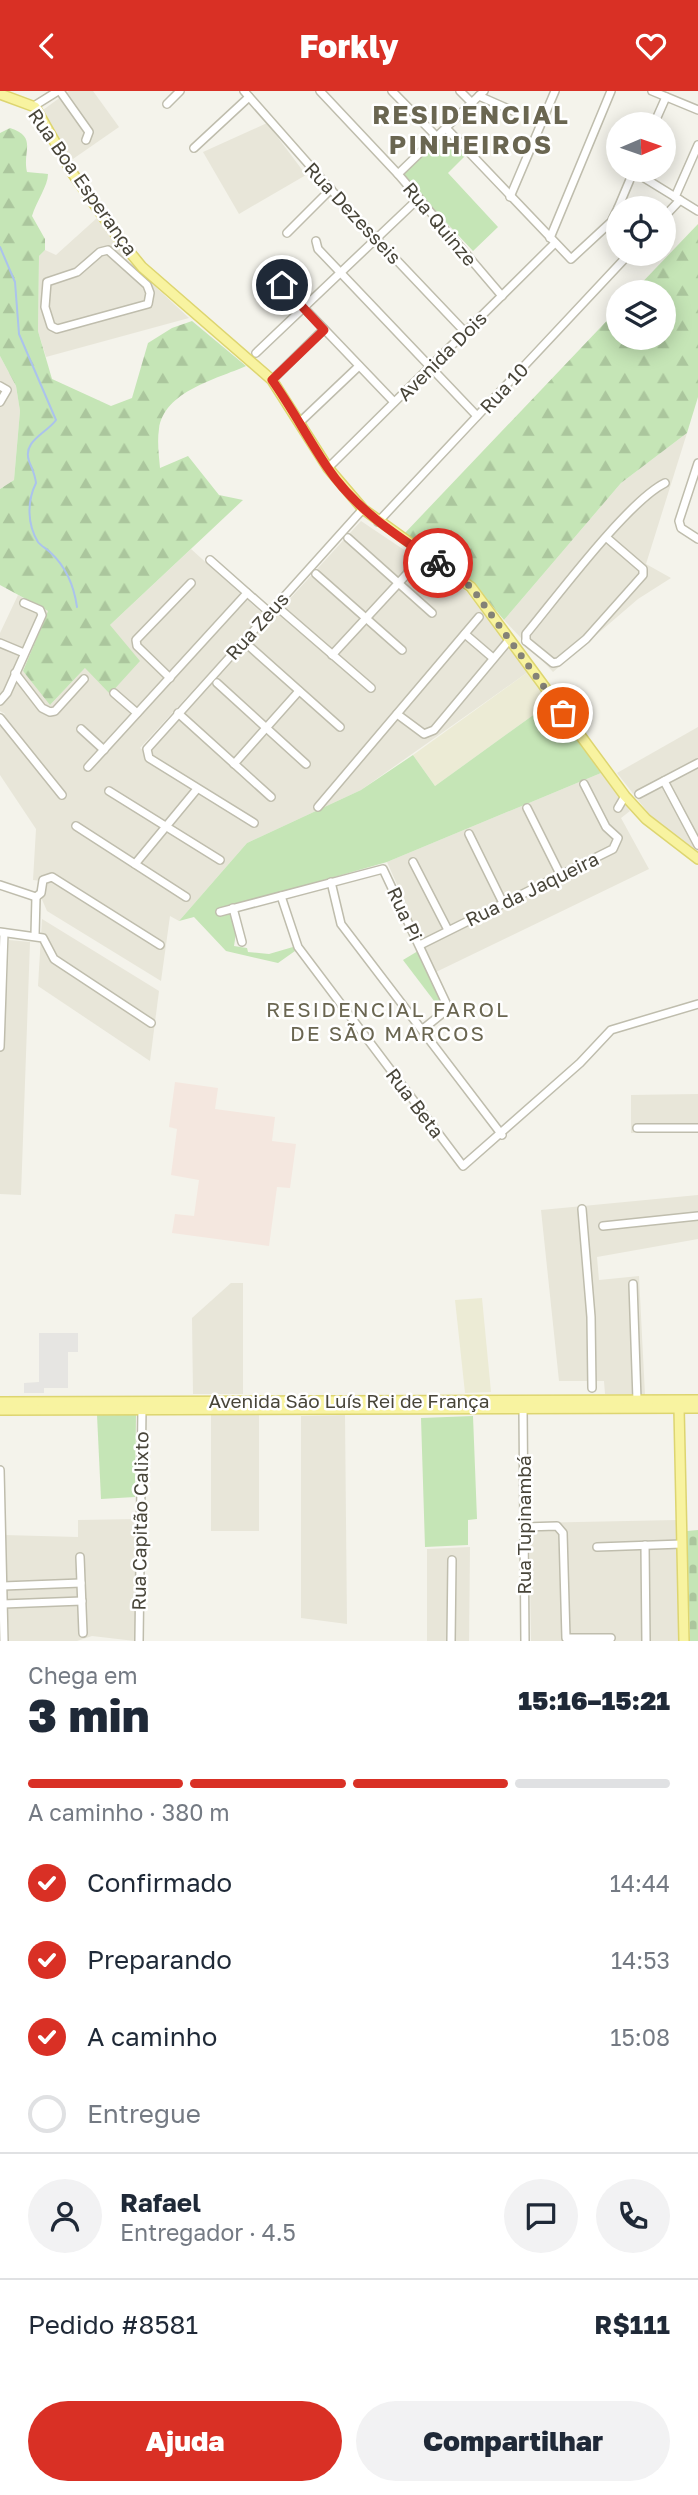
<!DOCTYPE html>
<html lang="pt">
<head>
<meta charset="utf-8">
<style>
	body { margin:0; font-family:"Golos Text",sans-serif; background:#f2f2f3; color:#1f2937; height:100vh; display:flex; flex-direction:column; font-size:26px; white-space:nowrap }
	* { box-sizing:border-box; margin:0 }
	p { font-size:23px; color:#747a83 }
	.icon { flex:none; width:38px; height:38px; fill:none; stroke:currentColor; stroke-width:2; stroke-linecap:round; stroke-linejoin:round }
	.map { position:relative; height:1550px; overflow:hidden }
	.details { display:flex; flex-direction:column; background:#fff; flex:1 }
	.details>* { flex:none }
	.needle { width:46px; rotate:88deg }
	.tools { position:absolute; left:606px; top:21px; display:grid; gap:14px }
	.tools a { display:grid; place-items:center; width:70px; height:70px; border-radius:50%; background:#fff; box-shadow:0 4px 18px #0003; font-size:35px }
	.pin { position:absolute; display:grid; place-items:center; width:60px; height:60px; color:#fff; margin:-30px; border:4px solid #fff; border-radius:50%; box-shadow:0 2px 7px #0007 }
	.courier { position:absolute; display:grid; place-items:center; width:70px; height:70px; margin:-35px; border:5px solid #d93025; border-radius:50%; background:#fff; color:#222; box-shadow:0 2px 9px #0007 }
	.headline em { font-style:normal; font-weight:800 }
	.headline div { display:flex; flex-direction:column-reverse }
	.headline { display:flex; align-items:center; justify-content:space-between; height:119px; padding:0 28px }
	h1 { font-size:46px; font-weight:800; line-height:52px }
	.bar { display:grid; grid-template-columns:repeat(4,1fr); gap:10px 7px; align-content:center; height:84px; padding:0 28px }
	.bar i { height:9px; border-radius:5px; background:#e0e1e3 }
	.bar .on { background:#d93025 }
	.bar p { grid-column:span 4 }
	.line { display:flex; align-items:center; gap:18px; padding:0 28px; border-top:2px solid #e0e1e3 }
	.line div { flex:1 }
	.round { display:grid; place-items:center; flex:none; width:74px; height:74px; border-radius:37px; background:#f2f2f3 }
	ol { padding:0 28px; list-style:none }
	li { display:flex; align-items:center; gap:21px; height:77px }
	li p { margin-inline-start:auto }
	li .icon { padding:7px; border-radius:50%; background:#d93025; color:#fff; stroke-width:4 }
	li:last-child { color:#747a83 }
	li i { width:38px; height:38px; border:4px solid #e0e1e3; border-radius:50% }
	.action { display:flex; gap:14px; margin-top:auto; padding:14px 28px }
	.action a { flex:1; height:80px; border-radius:42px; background:#d93025; color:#fff; font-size:28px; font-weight:800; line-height:80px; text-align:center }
	.action a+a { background:#f2f2f3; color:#1f2937 }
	header { display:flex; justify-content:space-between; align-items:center; height:91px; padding:0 28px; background:#d93025; color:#fff; font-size:32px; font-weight:800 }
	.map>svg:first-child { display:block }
	.residential { fill:#e8e6d9 }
	.education { fill:#ecebd5 }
	.medical { fill:#f4e7df }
	.forest { fill:url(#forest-firs) }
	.cemetery { fill:url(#cemetery-stones) }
	.green { fill:#c5e5b6 }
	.parking { fill:#e6e5e2 }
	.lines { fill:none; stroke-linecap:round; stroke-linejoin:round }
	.stream { stroke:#abc3ec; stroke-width:2 }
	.minor-casing { stroke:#bfbdad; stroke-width:10 }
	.major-casing { stroke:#ddd570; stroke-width:12 }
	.minor { stroke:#fff; stroke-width:7 }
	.major { stroke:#f8f3a0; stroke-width:9 }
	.done { stroke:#848277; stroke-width:7; stroke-dasharray:0 12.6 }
	.route { stroke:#d93025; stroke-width:9 }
	.labels { text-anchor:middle; stroke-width:5; stroke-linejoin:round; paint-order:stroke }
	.street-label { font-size:19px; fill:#484539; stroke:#fff }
	.neighbourhood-label { font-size:21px; letter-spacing:2px; fill:#6a6651; stroke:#fff }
	.district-label { font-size:26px; font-weight:bold; letter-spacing:2px; fill:#6a6651; stroke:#fff }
</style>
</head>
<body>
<header><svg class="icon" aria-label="back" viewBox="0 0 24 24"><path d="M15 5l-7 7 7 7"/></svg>Forkly<svg class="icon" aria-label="heart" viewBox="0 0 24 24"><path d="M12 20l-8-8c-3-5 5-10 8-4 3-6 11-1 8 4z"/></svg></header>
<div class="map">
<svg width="698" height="1550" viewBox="0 0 698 1550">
	<defs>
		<pattern id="forest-firs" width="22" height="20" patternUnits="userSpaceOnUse" patternTransform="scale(1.75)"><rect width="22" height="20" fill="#c5e5b6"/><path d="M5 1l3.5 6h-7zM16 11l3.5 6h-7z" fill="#abc69d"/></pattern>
		<pattern id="cemetery-stones" width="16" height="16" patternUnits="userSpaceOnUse" patternTransform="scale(1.75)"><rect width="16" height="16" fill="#c5e5b6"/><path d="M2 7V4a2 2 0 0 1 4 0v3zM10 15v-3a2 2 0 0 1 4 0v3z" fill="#abc69d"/></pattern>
	</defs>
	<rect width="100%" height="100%" fill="#f4f3eb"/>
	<g class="residential">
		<polygon points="69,0 93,0 119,36 70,70 43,19"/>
		<polygon points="267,32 306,84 239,123 203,61"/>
		<polygon points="97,127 130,172 189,227 46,266 38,240 39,165 45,159 56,164"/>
		<polygon points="0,265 16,295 20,320 14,389 0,398"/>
		<polygon points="687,342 646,473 671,487 638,508 553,581 504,529 621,392"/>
		<polygon points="361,430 467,501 528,581 361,699 247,752 179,830 170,825 161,890 47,820 40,804 41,790 33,789 36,738 0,684 0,627 5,623 0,620 0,542 18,504 48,520 23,580 51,613 85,577 109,535 191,458 263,523 140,657 149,662"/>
		<polygon points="698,636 698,761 653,728 617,682"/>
		<polygon points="601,682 630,720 621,727 649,778 436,881 387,771"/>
		<polygon points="42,828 159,900 150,970 38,895"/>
		<polygon points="9,849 30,851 21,1104 0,1103 0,899 7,899"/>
		<polygon points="698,1003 698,1041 631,1042 631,1004"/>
		<polygon points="698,1104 698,1148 597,1166 599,1189 639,1185 645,1304 605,1303 604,1290 559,1290 541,1119"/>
		<polygon points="231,1192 243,1192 243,1303 193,1303 192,1227"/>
		<rect x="211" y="1324" width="48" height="116"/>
		<polygon points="345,1324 347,1533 301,1527 301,1325"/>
		<polygon points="137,1428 135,1550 92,1545 77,1550 9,1550 4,1444 78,1446 78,1429"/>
		<polygon points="677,1429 680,1550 531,1550 529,1432"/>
		<polygon points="470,1456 469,1550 427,1550 427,1458"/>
	</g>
	<g class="education">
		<polygon points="528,581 550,612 435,695 413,664"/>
		<polygon points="482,1207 491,1301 465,1302 455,1209"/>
	</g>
	<polygon class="medical" points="175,991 218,997 215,1018 275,1026 272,1050 296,1053 290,1097 277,1096 269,1155 172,1142 175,1123 194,1125 199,1089 171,1084 177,1038 169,1036"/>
	<g class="forest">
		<path d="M10,37C38,46 22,60 27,81L48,83C48,95 36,111 32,125L45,148V159L39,165L38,240L52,288L111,315L132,307L148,252L172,237L192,230L246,275C217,288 164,300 159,338C157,351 159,365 160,377L188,365L219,404L243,409L110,534L140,570L110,603L85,577L50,614L23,580L48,520L0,494V398L14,389L20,320L16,295L0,265V42Z"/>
		<polygon points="698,133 698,306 687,342 621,392 504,529 468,486 404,443 618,218 618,247 663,247 663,201 633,201"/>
	</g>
	<polygon class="cemetery" points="698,1439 698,1550 690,1550 687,1440"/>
	<g class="green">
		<polygon points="445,42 466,64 448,82 498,136 473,160 401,83"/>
		<polygon points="550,612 601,682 387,771 229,816 236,842 234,855 247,857 248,861 269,863 293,856 295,860 278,872 226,860 194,826 179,830 247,752 361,699 413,664 435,695"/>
		<polygon points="418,860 445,917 441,919 403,869"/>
		<polygon points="97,1324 136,1324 135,1406 101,1408"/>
		<polygon points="473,1325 477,1428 468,1429 468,1454 425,1456 421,1327"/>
	</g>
	<polygon class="parking" points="39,1242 78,1242 78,1261 68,1261 68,1297 44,1297 44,1302 24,1302 24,1292 39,1291"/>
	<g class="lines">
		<path class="stream" d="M0,156L15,191L19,243L56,329C47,342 22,350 29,370C32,378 35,383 36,392C27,410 27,433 38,451C41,455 47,458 51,462C66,476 74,495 77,516"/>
		<g class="minor-casing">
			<g id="minor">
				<polyline points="60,0 89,41 86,49"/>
				<polyline points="244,0 349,119 465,241"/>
				<polyline points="320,0 398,83 502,205"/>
				<polyline points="392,0 437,46"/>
				<polyline points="460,0 472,12"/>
				<polyline points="652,0 698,19"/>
				<polyline points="479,5 513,20"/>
				<polyline points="167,13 180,0"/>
				<polyline points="34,15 58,0"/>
				<polyline points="654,33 666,6"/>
				<polyline points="446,37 571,168 611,131 618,117"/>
				<polyline points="194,57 249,6"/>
				<polyline points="633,80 698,120"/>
				<polyline points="398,83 484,0"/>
				<polyline points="510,106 555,0"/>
				<polyline points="675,106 698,54"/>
				<polyline points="618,117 634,79"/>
				<polyline points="663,127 680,109"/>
				<polyline points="287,142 331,98"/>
				<polyline points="550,147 611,0"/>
				<polyline points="316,150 318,158 477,325"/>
				<polygon points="108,159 147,194 150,202 148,213 57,238 51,235 45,216 47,191 77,181 100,161"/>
				<polyline points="282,194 394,311"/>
				<polyline points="256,262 419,107"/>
				<polyline points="272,289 324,238"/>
				<polyline points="0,295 7,299 0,311"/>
				<polyline points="300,331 359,275"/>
				<polyline points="698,372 679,430 681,437 698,448"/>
				<polyline points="328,377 555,152"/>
				<polyline points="378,431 629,163"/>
				<polyline points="348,447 432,522"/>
				<polyline points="210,469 269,521"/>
				<polyline points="408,481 420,460"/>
				<polyline points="316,483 402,559"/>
				<polyline points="282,520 371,597"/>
				<polyline points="465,543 493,567"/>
				<polyline points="526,550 553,572 558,571 586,548 643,484 643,478 607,447"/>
				<path d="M526,550V543C556,507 628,410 665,392"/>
				<polyline points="0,552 24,562"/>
				<polyline points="249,555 340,636"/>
				<polyline points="332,564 406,484 429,466"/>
				<polyline points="15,582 42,617 50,621 55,620 84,588"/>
				<polyline points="170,587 137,555 136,549 191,492"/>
				<polyline points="217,592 306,673"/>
				<polyline points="114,602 137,622"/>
				<polyline points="0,610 7,602 42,524 40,519 24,512"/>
				<polyline points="178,622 271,706"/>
				<polyline points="397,623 424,643 434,639 510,548"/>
				<polyline points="0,627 62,704"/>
				<polyline points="81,638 104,659"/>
				<polyline points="234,673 299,600"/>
				<polyline points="88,676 247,502"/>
				<polyline points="664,690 698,754"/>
				<polyline points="109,700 220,769"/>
				<polyline points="639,703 698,672"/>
				<polyline points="318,716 479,526"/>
				<polyline points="527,717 561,785"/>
				<polyline points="618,717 625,705"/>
				<polyline points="254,732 149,667 147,658 363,418"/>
				<polyline points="76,735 186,806"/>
				<polyline points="469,743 503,812"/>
				<polyline points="413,771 448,839"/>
				<polyline points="135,773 197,698"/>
				<polyline points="331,791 341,833 502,1044"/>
				<polyline points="0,794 36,806"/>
				<polyline points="281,805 298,856 463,1075 580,972 611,939 698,913"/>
				<polyline points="36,806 41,802 43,789 52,786 160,854"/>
				<polyline points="233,817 242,851"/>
				<polyline points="220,821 383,778 446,912 444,921 423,938"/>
				<polyline points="0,841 43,847 54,868 151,932"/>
				<polyline points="35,844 36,806"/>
				<polyline points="420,854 613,758 618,747 606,736 584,693"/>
				<polyline points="0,956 4,842"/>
				<polyline points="637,1037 698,1037"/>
				<polyline points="582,1118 591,1226 592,1297"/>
				<polyline points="603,1135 698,1125"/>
				<polyline points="633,1193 637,1309"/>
				<polyline points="523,1318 525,1550"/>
				<polyline points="0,1379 4,1550"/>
				<polyline points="524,1436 557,1435 563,1442 566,1547 611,1547"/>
				<polyline points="645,1454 646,1550"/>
				<polyline points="597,1456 682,1453"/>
				<polyline points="80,1466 83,1542"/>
				<polyline points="3,1495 81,1492"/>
				<polyline points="3,1513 82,1510"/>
				<polyline points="139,1550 142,1316"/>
				<polyline points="451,1550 452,1469"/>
			</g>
		</g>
		<g class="major-casing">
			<g id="major">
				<polyline points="0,3 35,16 73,83 119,148 142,176 272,289 328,377 363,418 471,496 625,705 646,728 698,768"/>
				<polyline points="0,1311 698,1309"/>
				<polyline points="679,1317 684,1550"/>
				<polyline points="0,1319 698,1317"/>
			</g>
		</g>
		<use href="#minor" class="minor"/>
		<use href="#major" class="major"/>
	</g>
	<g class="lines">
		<polyline class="done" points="438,472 471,496 563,622"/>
		<path class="route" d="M282,194L324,239L272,289C292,317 308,348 327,376C355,418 397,445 438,472"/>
	</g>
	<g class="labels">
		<g class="street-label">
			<text transform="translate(83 91) rotate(55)" y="7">Rua Boa Esperança</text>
			<text transform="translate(353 122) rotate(47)" y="7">Rua Dezesseis</text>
			<text transform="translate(440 133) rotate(50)" y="7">Rua Quinze</text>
			<text transform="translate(442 265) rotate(-45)" y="7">Avenida Dois</text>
			<text transform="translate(504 297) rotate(-47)" y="7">Rua 10</text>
			<text transform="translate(257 535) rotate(-48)" y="7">Rua Zeus</text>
			<text transform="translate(532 798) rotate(-26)" y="7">Rua da Jaqueira</text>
			<text transform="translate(405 823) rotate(65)" y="7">Rua Pi</text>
			<text transform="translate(415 1012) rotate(53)" y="7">Rua Beta</text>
			<text x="349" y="1317">Avenida São Luís Rei de França</text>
			<text transform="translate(140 1430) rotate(-89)" y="7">Rua Capitão Calixto</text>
			<text transform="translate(524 1434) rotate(-90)" y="7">Rua Tupinambá</text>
		</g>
		<g class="neighbourhood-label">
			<text x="388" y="926">RESIDENCIAL FAROL<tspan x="388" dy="24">DE SÃO MARCOS</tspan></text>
		</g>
		<g class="district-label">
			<text x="471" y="33">RESIDENCIAL<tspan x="471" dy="30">PINHEIROS</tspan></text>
		</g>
	</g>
</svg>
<div class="tools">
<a><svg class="needle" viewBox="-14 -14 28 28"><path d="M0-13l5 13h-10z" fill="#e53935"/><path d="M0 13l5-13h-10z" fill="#747a83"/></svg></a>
<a><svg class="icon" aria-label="locate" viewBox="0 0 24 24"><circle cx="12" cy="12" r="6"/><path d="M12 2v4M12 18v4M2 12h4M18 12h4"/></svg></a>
<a><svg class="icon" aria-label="layers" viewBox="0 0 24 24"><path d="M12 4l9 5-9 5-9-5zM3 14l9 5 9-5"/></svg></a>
</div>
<div class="pin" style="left:563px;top:622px;background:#ea580c"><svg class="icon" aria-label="bag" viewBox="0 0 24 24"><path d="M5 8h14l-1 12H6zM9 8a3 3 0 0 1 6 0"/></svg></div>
<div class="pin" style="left:282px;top:194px;background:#1f2937"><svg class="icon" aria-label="home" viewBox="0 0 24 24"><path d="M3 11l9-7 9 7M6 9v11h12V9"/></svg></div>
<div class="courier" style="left:438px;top:472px"><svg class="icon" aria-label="bike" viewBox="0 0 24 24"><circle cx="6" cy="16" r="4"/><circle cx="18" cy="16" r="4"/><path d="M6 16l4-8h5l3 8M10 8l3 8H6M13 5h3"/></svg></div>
</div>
<section class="details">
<div class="headline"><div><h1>3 min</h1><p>Chega em</p></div><em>15:16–15:21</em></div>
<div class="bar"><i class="on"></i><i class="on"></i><i class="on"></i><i></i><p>A caminho · 380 m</p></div>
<ol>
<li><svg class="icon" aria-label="check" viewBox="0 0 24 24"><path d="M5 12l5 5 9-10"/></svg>Confirmado<p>14:44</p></li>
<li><svg class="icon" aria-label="check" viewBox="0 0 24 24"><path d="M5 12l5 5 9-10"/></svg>Preparando<p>14:53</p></li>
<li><svg class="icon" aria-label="check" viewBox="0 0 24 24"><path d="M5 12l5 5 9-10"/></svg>A caminho<p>15:08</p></li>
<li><i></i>Entregue</li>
</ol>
<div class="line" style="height:126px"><a class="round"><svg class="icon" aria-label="person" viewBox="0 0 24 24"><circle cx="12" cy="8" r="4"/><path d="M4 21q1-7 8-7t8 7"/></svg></a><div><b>Rafael</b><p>Entregador · 4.5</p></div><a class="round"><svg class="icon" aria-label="chat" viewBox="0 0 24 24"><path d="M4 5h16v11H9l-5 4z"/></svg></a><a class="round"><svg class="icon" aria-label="phone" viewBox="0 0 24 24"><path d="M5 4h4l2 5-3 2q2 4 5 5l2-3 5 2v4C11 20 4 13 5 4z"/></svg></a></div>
<div class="line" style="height:91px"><div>Pedido #8581</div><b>R$111</b></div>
<div class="action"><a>Ajuda</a><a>Compartilhar</a></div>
</section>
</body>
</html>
